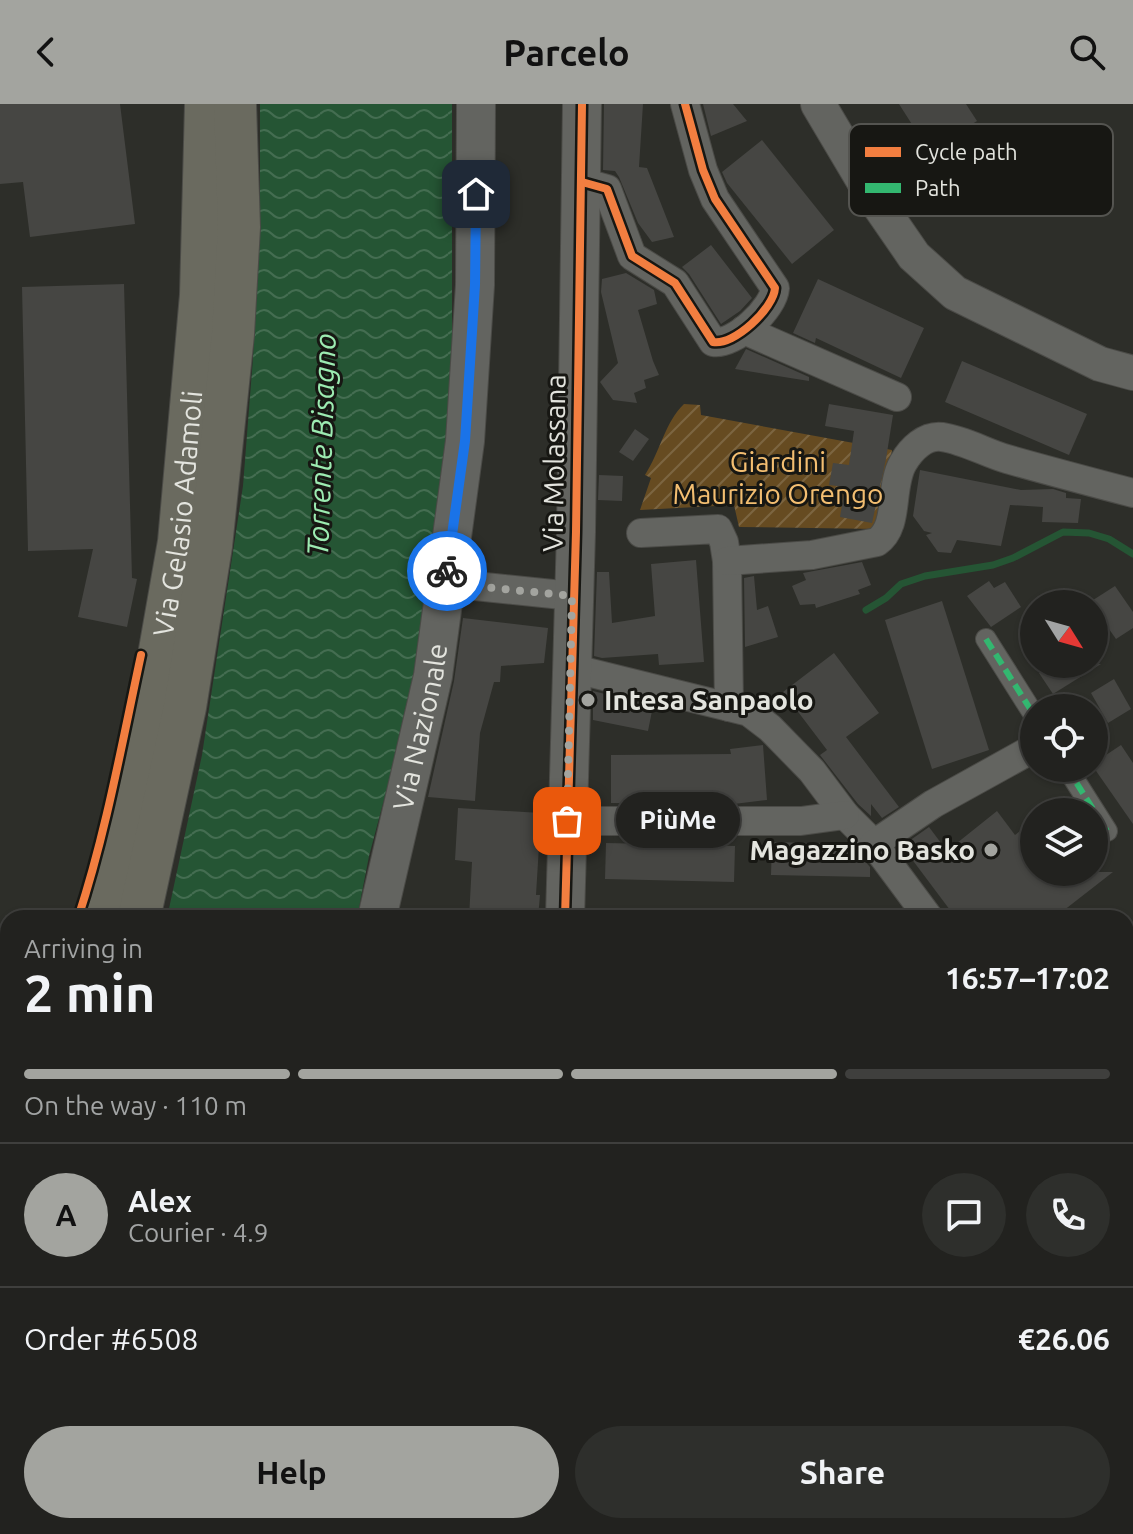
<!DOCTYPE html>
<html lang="en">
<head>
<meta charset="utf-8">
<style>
	body { margin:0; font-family:Ubuntu,sans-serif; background:#2e2f2c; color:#f1f3f6; height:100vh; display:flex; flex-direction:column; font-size:30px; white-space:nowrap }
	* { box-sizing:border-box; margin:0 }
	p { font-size:26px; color:#a2a4a4 }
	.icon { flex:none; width:44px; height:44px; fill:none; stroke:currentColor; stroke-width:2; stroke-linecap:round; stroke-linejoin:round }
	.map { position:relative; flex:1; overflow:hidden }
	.panel { position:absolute; left:0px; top:806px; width:1134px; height:624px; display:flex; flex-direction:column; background:#22221f; border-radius:24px 24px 0 0; box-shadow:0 2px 6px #0004,0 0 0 2px #3f3f3d }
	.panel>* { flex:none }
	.needle { width:52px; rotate:127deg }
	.buttons { position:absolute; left:1020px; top:486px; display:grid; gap:16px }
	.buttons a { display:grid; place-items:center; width:88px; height:88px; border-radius:50%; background:#22221f; box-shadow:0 2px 6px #0004,0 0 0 2px #3f3f3d; font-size:40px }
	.pin { position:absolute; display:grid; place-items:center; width:68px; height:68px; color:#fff; margin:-34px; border-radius:16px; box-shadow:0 4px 12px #0006 }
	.courier { position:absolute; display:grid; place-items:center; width:80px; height:80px; margin:-40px; border:6px solid #1a73e8; border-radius:50%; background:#fff; color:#222; box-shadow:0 2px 10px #0007 }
	.bubble { position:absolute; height:56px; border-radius:28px; background:#22221f; box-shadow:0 2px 6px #0004,0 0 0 2px #3f3f3d; font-size:26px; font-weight:700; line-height:56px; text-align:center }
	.overview em { font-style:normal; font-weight:700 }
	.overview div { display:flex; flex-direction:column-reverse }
	.overview { display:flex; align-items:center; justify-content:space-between; height:136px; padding:0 24px }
	h1 { font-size:52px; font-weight:700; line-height:60px }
	.bar { display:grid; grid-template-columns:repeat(4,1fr); gap:12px 8px; align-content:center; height:96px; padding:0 24px }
	.bar i { height:10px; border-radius:6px; background:#3f3f3d }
	.bar .on { background:#a3a49f }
	.bar p { grid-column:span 4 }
	.line { display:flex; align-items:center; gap:20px; padding:0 24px; border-top:2px solid #3f3f3d }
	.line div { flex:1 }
	.round { display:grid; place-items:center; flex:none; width:84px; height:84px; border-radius:42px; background:#2e2f2c }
	.cta { display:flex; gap:16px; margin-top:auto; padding:16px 24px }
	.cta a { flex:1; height:92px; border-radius:48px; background:#a3a49f; color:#111; font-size:32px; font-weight:700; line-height:92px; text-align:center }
	.cta a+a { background:#2e2f2c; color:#f1f3f6 }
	header { display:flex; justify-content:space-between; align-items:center; height:104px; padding:0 24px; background:#a3a49f; color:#111; font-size:36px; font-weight:700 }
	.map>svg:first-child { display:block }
	.grass { fill:#664b21 }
	.garden { fill:url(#garden-furrows) }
	.water { fill:url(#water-waves) }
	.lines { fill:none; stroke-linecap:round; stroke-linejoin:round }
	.stream { stroke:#255534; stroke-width:7 }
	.building { fill:#464643 }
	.pedestrian-casing { stroke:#4b4b47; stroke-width:22 }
	.minor-casing { stroke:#4b4b47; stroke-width:30 }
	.tertiary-casing { stroke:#4b4b47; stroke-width:36 }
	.secondary-casing { stroke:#4b4b47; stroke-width:40 }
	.primary-casing { stroke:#4b4b47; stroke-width:44 }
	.pedestrian { stroke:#636460; stroke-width:20 }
	.minor { stroke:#636460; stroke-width:28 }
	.tertiary { stroke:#636460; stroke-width:34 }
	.secondary { stroke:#636460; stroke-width:38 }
	.primary { stroke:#6a6a5f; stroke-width:42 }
	.quiet { stroke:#33b770; stroke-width:6; stroke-dasharray:12 6; stroke-linecap:butt }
	.cycleway-casing { stroke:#171713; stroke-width:13 }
	.cycleway { stroke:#f27e40; stroke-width:8 }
	.done { stroke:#a3a49f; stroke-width:8; stroke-dasharray:0 14.4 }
	.route { stroke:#1a73e8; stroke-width:10 }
	.poi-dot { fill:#a3a49f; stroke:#171713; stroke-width:3 }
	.labels { text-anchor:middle; stroke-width:6; stroke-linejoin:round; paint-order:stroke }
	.park-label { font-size:28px; fill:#f3be71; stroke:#171713 }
	.street-label { font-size:28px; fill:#e3e4de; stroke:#171713 }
	.poi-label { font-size:28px; font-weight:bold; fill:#e3e4de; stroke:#171713; text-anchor:start }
	.water-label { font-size:30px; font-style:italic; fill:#9cebb1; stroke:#171713 }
	.key { fill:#171713; stroke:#545450; stroke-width:2 }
	.key-label { font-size:22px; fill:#e3e4de }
</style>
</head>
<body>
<header><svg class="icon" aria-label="back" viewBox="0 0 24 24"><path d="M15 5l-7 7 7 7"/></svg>Parcelo<svg class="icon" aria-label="search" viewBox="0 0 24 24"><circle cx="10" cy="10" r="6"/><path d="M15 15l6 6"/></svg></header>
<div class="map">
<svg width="1133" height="1430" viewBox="0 0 1133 1430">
	<defs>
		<pattern id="garden-furrows" width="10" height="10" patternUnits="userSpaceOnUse" patternTransform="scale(2)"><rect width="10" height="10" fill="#664b21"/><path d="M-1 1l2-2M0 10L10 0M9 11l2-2" fill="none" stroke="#7c6541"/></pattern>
		<pattern id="water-waves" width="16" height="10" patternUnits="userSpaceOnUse" patternTransform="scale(2)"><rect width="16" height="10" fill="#255534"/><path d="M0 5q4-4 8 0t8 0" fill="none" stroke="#446d51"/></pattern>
	</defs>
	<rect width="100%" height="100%" fill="#2d2e29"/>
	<polygon class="grass" points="8,998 8,1050 0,1072 0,1009"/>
	<path class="garden" d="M684,300L700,301L701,311L892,346L878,425L739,423L734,401L640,406L651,374L645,371C660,348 665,318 684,300Z"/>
	<g class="water">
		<polygon points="260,0 452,0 452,254 447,349 414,583 369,752 357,814 167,814 202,651 243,382 253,254 260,98"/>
		<polygon points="8,1311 8,1422 153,1422 150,1430 0,1430 0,1334"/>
		<polygon points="675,1422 916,1422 944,1430 691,1430"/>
	</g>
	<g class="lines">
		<polyline class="stream" points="866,506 886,494 901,480 925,472 993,461 1013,454 1063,428 1089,429 1109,435 1133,450"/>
	</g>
	<g class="building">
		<polygon points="0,0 120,0 135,120 30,133 23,78 0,80"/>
		<polygon points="604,0 643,0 639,63 647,64 674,133 652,138 638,119 619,73 615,67 603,66"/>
		<polygon points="703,0 733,0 747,17 711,32"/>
		<polygon points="899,0 966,0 977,17 929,47"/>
		<polygon points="762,36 834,126 792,160 727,79 722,68"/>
		<polygon points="711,141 752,194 740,207 721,220 689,170 682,163"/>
		<polygon points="626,169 654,186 657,200 638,206 653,257 659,271 644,276 646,284 634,289 637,299 613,296 600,278 618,259 601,188 602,175"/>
		<polygon points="818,175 924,224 901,274 816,234 815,239 793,229"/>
		<polygon points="124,180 132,474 137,475 127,523 78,513 93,445 28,447 22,183"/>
		<polygon points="746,245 809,273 809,277 735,265"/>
		<polygon points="962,257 1087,310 1069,351 945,298"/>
		<polygon points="829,300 893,311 886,355 872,419 840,413 845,383 829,381 833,359 849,361 854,327 825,322"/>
		<polygon points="635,325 649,335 633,357 619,348"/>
		<polygon points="920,366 1021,386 1053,385 1066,389 1066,394 1081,395 1078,419 1042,418 1043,403 1010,401 1001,442 957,436 951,449 938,448 926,431 932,429 924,427 913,412"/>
		<polygon points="599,371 623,372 622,397 598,396"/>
		<polygon points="696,456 704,558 659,561 658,550 602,554 594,552 597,468 609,468 612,519 655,512 651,460"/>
		<polygon points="862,458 871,481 858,486 860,490 816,504 815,500 800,501 792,482 806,476 803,469"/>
		<polygon points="754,472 757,506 768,502 778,533 745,543 744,474"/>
		<polygon points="989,477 994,484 1005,478 1021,503 991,523 967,492"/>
		<polygon points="1115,482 1133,508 1133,524 1116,535 1090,498"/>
		<polygon points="942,497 989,646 932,665 885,516"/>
		<polygon points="463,514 548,524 544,559 501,562 500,578 494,578 480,629 475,697 428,693 454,577"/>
		<polygon points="834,549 879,609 846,633 899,703 882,714 871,700 871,712 858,700 820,651 827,646 783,588"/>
		<polygon points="1053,560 1101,560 1053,590 1039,569"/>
		<polygon points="1114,575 1131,605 1108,619 1091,589"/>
		<polygon points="593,587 653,602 648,627 593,616"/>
		<polygon points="763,641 767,696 734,700 611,699 611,651 731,650 730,645"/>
		<polygon points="1121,641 1133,659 1133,720 1094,664 1094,659"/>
		<polygon points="458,704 541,709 536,791 540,791 538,814 469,814 472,758 455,756"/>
		<polygon points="997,707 1015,731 1034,716 1034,768 1113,768 1054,814 956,814 902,742 929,723 947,747"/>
		<polygon points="772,738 850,740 870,763 870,773 771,771"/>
		<polygon points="606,739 735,742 734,778 605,775"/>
	</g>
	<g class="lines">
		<g class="pedestrian-casing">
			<g id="pedestrian">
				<polyline points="986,535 1034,611"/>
				<polyline points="1067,664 1107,727"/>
				<polyline points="636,1422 649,1430"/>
			</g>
		</g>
		<g class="minor-casing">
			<g id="minor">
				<path d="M582,78L607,85L632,152L675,179L713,238C734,242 774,204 775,184L715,95L703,66L685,0"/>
				<polyline points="744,226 897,293"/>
				<polyline points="641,429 718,425 724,438 727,457 729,603"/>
				<path d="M727,457L812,451L877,438C900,422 889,383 903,359C911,345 925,331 942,333C964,336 986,349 1007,355C1049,367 1091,378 1133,389"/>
				<polyline points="446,479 572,492"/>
				<polyline points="571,564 749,608 770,624 812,667 845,711 874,740 929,814"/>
				<polyline points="567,717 801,717 845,711"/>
				<polyline points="874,740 933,700 1034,644"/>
				<polyline points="1126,895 1133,892"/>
				<polyline points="1126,1024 1133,1021"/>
				<polyline points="1126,1090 1133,1101"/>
				<polyline points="1126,1153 1133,1130"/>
				<polyline points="1043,1422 1048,1430"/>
				<polyline points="1098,1422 1128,1430"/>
			</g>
		</g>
		<g class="tertiary-casing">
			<polyline id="tertiary" points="818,0 872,91 914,152 955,189 1100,260 1133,269"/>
		</g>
		<g class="secondary-casing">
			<g id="secondary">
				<path id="s1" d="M377,814L433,572L465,337L475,181L476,0"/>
				<polyline points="565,814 576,428 582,0"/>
				<polyline points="423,1430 425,1422"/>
			</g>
		</g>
		<g class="primary-casing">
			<g id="primary">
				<path id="s2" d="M103,814L112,784L149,609L179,438L201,191L206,0"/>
				<polyline points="139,814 185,603 211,442 233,230 239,123 235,0"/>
				<polyline points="0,991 8,982"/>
				<polyline points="0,1123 8,1100"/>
				<polyline points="0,1167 8,1169"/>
				<polyline points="0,1237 8,1213"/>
			</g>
		</g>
		<use href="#pedestrian" class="pedestrian"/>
		<use href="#minor" class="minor"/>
		<use href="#tertiary" class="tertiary"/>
		<use href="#secondary" class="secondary"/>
		<use href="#primary" class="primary"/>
		<g class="quiet">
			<polyline points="986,535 1034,611"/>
			<polyline points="1067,664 1107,727"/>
			<polyline points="636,1422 649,1430"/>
		</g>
		<g class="cycleway-casing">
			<g id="cycleway">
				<path d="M582,78L607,85L632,152L675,179L713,238C734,242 774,204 775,184L715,95L703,66L685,0"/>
				<path d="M78,814C106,729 122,639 141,551"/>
				<polyline points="565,814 576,428 582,0"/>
			</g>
		</g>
		<use href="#cycleway" class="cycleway"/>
	</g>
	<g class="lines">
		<polyline class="done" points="447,467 446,479 572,492 567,717"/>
		<polyline class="route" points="447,467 465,337 475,181 476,90"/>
	</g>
	<g class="poi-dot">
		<circle cx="588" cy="596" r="8"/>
		<circle cx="991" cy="746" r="8"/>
	</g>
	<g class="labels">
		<g class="park-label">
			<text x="778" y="368">Giardini<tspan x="778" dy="32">Maurizio Orengo</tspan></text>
		</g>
		<g class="street-label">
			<text transform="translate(554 359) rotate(-89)" y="10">Via Molassana</text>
			<text dy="10" stroke="none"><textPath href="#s2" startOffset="412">Via Gelasio Adamoli</textPath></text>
			<text dy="10" stroke="none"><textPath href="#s1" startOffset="196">Via Nazionale</textPath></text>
		</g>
		<g class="poi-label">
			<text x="604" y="606">Intesa Sanpaolo</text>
			<text x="975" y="756" text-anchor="end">Magazzino Basko</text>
		</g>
		<g class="water-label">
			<text transform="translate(322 341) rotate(-88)" y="10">Torrente Bisagno</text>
		</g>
	</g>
	<rect x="849" y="20" width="264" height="92" rx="12" class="key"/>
	<rect x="865" y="43" width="36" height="10" fill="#f27e40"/>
	<rect x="865" y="79" width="36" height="10" fill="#33b770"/>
	<g class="key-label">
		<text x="915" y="56">Cycle path</text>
		<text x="915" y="92">Path</text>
	</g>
</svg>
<div class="buttons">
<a><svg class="needle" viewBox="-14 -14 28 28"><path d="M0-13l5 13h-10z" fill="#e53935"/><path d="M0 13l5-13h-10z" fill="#a2a4a4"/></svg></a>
<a><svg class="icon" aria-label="locate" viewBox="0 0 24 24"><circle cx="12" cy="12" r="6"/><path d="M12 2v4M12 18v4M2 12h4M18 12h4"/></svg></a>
<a><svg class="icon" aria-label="layers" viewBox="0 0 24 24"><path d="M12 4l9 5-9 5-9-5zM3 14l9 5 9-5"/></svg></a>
</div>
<div class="pin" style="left:567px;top:717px;background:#ea580c"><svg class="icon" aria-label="bag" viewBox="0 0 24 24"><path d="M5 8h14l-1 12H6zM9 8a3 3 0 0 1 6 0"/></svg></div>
<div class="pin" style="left:476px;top:90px;background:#1f2937"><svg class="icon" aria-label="home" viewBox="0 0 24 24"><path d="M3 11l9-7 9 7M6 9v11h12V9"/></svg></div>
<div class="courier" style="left:447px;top:467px"><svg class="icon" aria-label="bike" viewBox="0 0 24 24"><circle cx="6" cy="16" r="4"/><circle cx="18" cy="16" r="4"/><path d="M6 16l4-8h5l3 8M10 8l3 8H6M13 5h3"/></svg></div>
<div class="bubble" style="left:616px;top:688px;width:124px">PiùMe</div>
<section class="panel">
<div class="overview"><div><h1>2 min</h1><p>Arriving in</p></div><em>16:57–17:02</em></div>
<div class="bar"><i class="on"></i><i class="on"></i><i class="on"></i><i></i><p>On the way · 110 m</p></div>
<div class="line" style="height:144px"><b class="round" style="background:#a3a49f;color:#111">A</b><div><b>Alex</b><p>Courier · 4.9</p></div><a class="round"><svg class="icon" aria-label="chat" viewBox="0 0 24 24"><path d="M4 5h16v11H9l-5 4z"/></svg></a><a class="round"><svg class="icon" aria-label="phone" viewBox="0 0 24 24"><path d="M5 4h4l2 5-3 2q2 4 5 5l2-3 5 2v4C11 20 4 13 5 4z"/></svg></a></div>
<div class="line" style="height:104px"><div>Order #6508</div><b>€26.06</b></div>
<div class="cta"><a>Help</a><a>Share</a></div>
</section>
</div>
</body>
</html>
